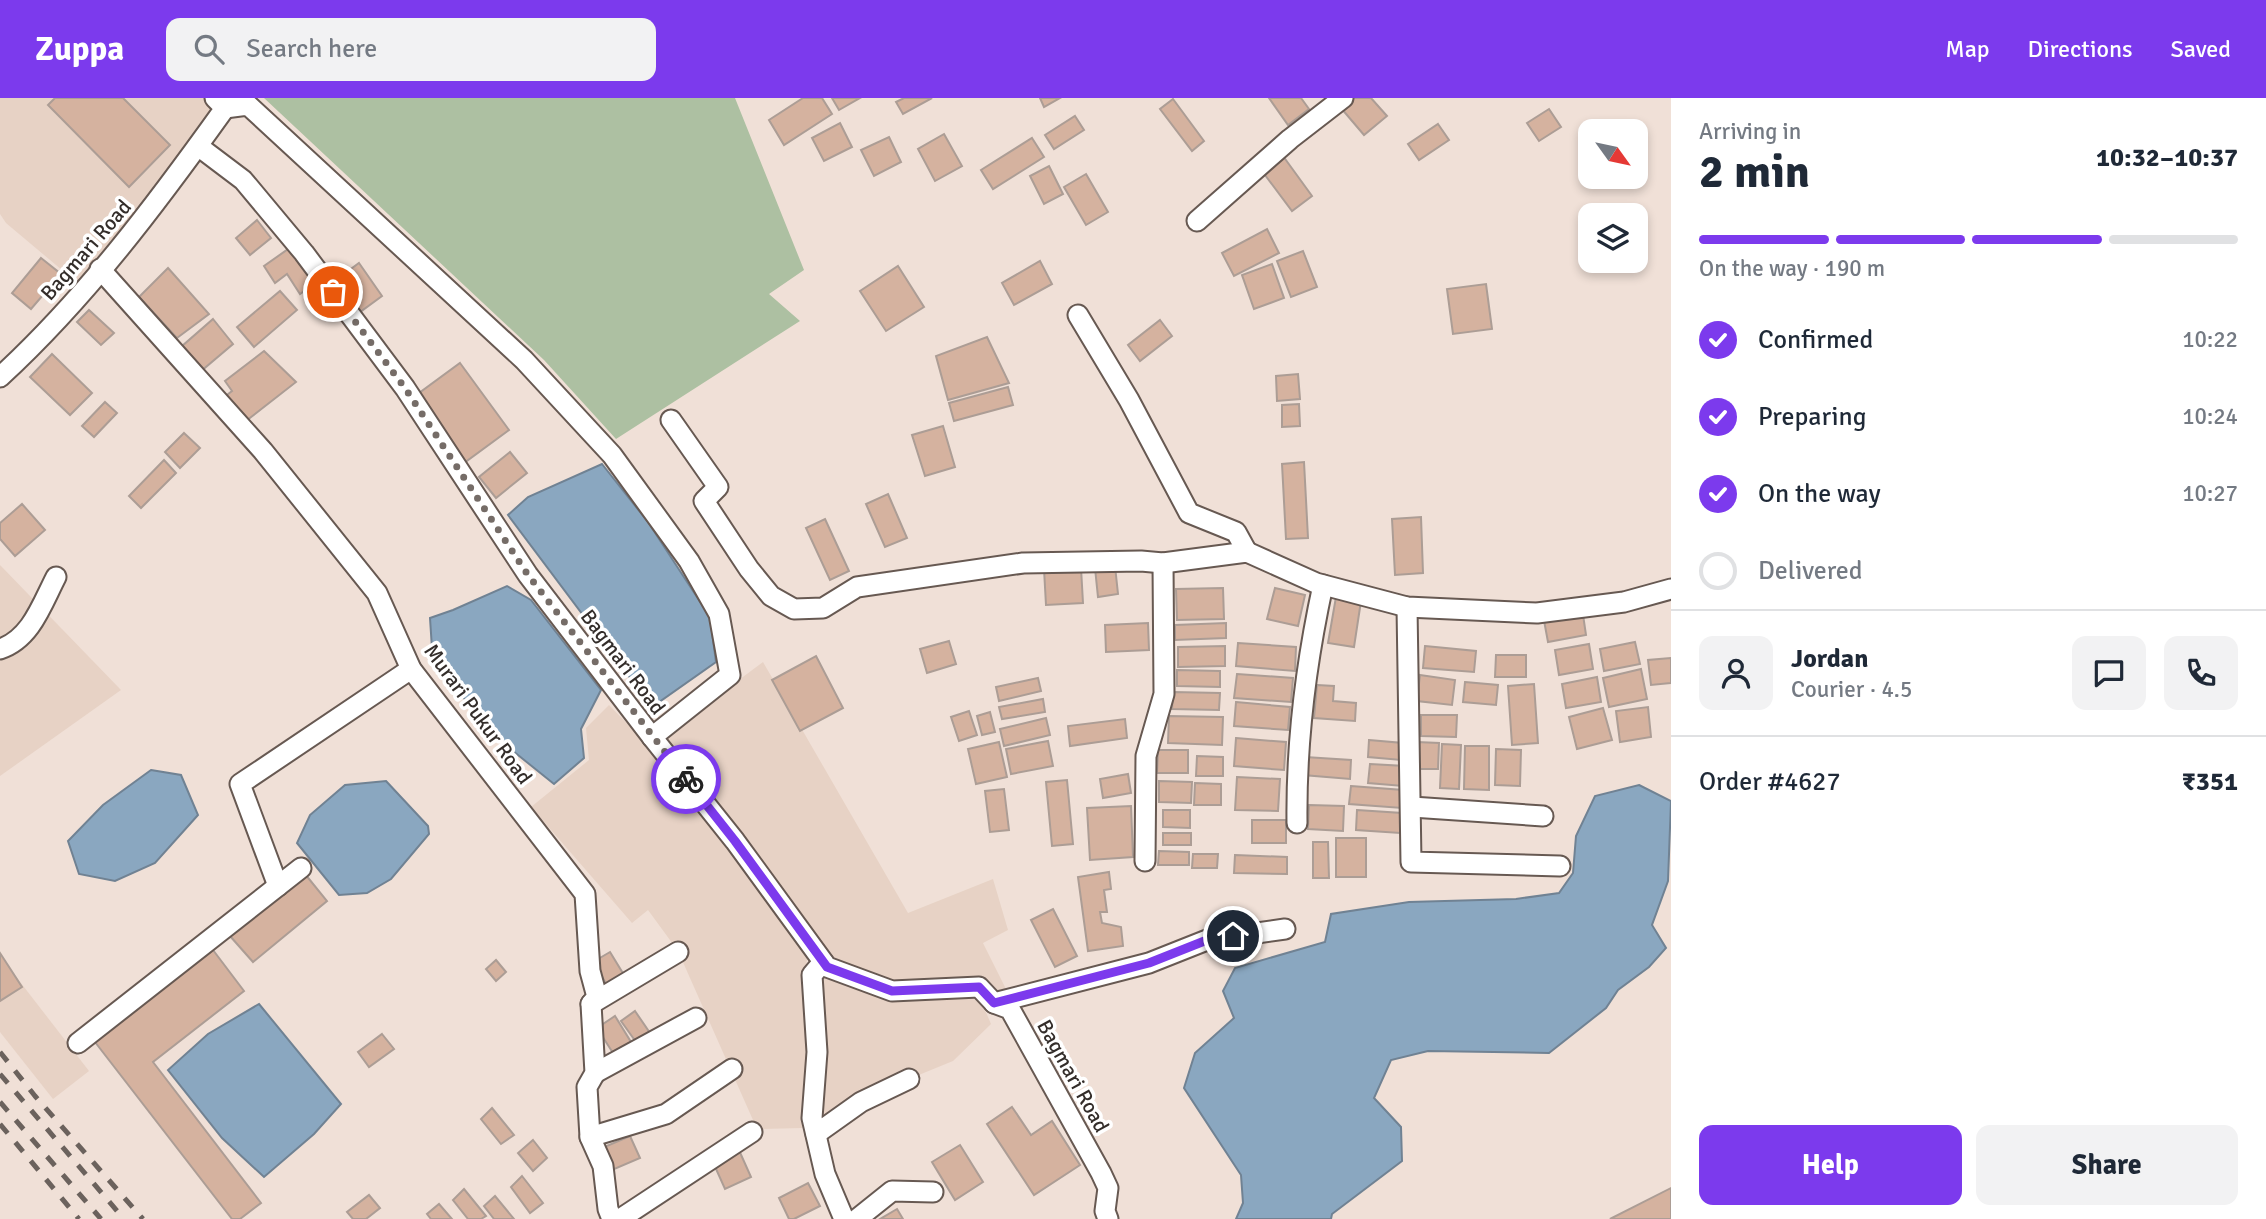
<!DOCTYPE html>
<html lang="en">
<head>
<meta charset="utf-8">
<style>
	body { margin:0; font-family:Signika,sans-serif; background:#f2f2f3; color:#1f2937; height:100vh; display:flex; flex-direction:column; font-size:26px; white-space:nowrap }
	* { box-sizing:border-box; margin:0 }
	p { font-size:23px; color:#747a83 }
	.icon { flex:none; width:38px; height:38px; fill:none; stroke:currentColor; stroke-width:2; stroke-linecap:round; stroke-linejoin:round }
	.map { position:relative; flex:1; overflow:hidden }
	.panel { display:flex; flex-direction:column; background:#fff; width:595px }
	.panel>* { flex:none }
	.needle { width:46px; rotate:123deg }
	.tools { position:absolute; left:1578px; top:21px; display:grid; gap:14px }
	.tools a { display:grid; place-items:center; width:70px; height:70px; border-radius:14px; background:#fff; box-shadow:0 4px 10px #0003; font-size:35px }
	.pin { position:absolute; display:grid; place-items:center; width:60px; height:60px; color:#fff; margin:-30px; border:4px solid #fff; border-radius:50%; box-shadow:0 2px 7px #0007 }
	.courier { position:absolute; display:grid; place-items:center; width:70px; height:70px; margin:-35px; border:5px solid #7c3aed; border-radius:50%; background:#fff; color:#222; box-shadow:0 2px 9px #0007 }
	.head em { font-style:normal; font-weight:800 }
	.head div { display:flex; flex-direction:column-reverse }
	.head { display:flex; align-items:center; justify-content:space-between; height:119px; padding:0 28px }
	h1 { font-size:46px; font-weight:800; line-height:52px }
	.bar { display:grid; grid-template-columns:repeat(4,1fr); gap:10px 7px; align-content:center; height:84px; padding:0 28px }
	.bar i { height:9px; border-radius:5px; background:#e0e1e3 }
	.bar .selected { background:#7c3aed }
	.bar p { grid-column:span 4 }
	.line { display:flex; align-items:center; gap:18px; padding:0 28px; border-top:2px solid #e0e1e3 }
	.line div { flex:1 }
	.round { display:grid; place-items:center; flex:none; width:74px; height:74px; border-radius:14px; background:#f2f2f3 }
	ol { padding:0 28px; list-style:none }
	li { display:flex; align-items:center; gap:21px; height:77px }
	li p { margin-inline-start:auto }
	li .icon { padding:7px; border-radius:50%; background:#7c3aed; color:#fff; stroke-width:4 }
	li:last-child { color:#747a83 }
	li i { width:38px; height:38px; border:4px solid #e0e1e3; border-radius:50% }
	.primary-button { display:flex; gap:14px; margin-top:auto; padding:14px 28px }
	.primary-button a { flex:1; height:80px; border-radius:14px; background:#7c3aed; color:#fff; font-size:28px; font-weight:800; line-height:80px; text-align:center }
	.primary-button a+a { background:#f2f2f3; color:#1f2937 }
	header { display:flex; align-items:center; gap:42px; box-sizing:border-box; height:98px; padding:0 35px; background:#7c3aed; color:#fff }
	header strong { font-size:33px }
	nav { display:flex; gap:38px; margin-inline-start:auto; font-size:24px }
	.search { width:490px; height:63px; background:#f2f2f3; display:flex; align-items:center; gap:18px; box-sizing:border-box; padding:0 24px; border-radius:14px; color:#747a83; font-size:26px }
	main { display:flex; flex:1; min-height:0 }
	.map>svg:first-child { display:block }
	.industrial { fill:#e7d2c5 }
	.green { fill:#adc0a2 }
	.water { fill:#8aa7c0; stroke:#708293; stroke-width:2 }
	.building { fill:#d5b29f; stroke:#ac9d95; stroke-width:2 }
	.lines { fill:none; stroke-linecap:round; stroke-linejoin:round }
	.minor-casing { stroke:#675952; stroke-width:23 }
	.minor { stroke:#fff; stroke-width:19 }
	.rail { stroke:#6b625d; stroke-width:5; stroke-dasharray:12 12; stroke-linecap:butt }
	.done { stroke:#756c67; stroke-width:7; stroke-dasharray:0 12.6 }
	.route { stroke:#7c3aed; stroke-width:9 }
	.labels { text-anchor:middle; stroke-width:7; stroke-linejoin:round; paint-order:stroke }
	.street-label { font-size:21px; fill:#332d2a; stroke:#fff }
</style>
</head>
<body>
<header>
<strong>Zuppa</strong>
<div class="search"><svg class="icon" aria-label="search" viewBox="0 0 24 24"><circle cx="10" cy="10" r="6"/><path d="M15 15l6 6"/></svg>Search here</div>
<nav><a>Map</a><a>Directions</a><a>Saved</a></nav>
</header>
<main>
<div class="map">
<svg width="1671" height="1121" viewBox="0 0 1671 1121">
	<rect width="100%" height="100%" fill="#f0e0d7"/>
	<g class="industrial">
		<polygon points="0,0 208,0 217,10 81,188 6,125 0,116"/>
		<polygon points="0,467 121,592 0,678"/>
		<polygon points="763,564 908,815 993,781 1008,832 983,845 1007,893 995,898 898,885 832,864 661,640"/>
		<polygon points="609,607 658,657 808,855 806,869 808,956 802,1030 757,1031 678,853 648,812 632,825 531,709 589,662 586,630"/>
		<polygon points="0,858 89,973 53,1001 0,934"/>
		<polygon points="817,879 908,900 979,898 991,926 953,963 909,981 820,1028"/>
	</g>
	<polygon class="green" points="264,0 735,0 804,172 769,196 800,223 616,341 544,262"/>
	<g class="water">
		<polygon points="602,366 648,424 710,519 716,564 652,609 508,417 528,399"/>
		<polygon points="507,488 531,502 601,592 581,631 584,660 554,686 508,649 433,566 430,520 453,512"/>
		<polygon points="151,672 181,677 198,717 155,765 115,783 79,776 68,743 103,707"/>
		<polygon points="386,683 428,728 429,736 391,781 367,795 339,797 297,745 310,717 345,687"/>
		<polygon points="1639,687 1671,703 1668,783 1652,827 1666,850 1649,869 1618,892 1606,910 1549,955 1428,953 1391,962 1374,1000 1401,1029 1402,1063 1332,1116 1331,1121 1236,1121 1243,1105 1241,1077 1184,990 1195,955 1234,920 1223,893 1235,870 1325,844 1331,816 1409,804 1516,801 1559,795 1573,775 1576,738 1595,698"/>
		<polygon points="259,906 341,1006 314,1036 264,1079 222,1040 168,972 208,936"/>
	</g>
	<g class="building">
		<polygon points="55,0 123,0 170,47 129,89 48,7"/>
		<polygon points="803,0 822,0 832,16 784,47 769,22"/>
		<polygon points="832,0 860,0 839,12"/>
		<polygon points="904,0 932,0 903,16 896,4"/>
		<polygon points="1040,0 1060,0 1044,9"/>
		<polygon points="1269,0 1301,0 1309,11 1288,27"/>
		<polygon points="1352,0 1371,0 1387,18 1364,37 1341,10"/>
		<polygon points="1173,1 1204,43 1192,53 1160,11"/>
		<polygon points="1549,11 1561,29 1539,43 1527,25"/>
		<polygon points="1075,18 1084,32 1054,51 1045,37"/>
		<polygon points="840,25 852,49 824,63 812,40"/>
		<polygon points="1438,26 1449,42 1419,62 1408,46"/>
		<polygon points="944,36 962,68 935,83 918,51"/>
		<polygon points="889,39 901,64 874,78 861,52"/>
		<polygon points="1032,40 1044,59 993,91 981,72"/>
		<polygon points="1283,58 1312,98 1292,113 1262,73"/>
		<polygon points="1049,68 1063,96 1044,106 1030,78"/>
		<polygon points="1086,76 1108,114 1086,127 1064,89"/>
		<polygon points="257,122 271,140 250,157 236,140"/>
		<polygon points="1267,131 1279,155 1234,178 1222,155"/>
		<polygon points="291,149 315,185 300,196 287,176 275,185 264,168"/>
		<polygon points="1303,153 1317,189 1291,199 1277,163"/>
		<polygon points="41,160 61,176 31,211 12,195"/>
		<polygon points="1040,163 1052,186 1014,207 1002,185"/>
		<polygon points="359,165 382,198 356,217 332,185"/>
		<polygon points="1272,166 1284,200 1254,211 1242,177"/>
		<polygon points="898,168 924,209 886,233 860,193"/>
		<polygon points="168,170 209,216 177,240 139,199"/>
		<polygon points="1486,186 1492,231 1453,236 1447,191"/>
		<polygon points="280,193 297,212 254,249 237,229"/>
		<polygon points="89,212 114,235 101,247 77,224"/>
		<polygon points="213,221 233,246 200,274 181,249"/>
		<polygon points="1160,222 1172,238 1140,263 1128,247"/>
		<polygon points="987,239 1009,285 948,302 936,258"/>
		<polygon points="264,253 296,284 246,323 223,300 232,293 225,283"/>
		<polygon points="52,256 92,295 70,317 30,279"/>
		<polygon points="460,265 509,332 464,365 415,298"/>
		<polygon points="1298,276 1300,301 1277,303 1276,278"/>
		<polygon points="1008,289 1013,307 954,323 949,305"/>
		<polygon points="105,304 117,315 94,339 82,328"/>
		<polygon points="1299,306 1300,328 1282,329 1282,307"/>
		<polygon points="943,328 955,369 925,378 912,337"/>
		<polygon points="184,335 200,350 180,370 165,354"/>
		<polygon points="510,354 527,375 496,400 479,379"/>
		<polygon points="164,362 176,375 141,410 129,398"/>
		<polygon points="1304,364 1308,440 1286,441 1282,366"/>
		<polygon points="888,396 907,440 885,449 866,406"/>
		<polygon points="22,406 45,432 15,458 0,441 0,425"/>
		<polygon points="1421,419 1423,475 1395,477 1392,421"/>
		<polygon points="825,421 849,473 830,482 806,430"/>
		<polygon points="1115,468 1118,496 1098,499 1095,470"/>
		<polygon points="1081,470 1083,505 1046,507 1044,471"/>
		<polygon points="1223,490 1224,521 1177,522 1176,491"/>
		<polygon points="1275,490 1305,497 1298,528 1267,521"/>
		<polygon points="1336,499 1361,503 1354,549 1328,545"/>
		<polygon points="1582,510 1586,537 1548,544 1543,517"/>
		<polygon points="1148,525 1149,552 1106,554 1105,527"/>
		<polygon points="1226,525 1226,540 1175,542 1175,527"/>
		<polygon points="949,543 956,566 927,575 920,551"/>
		<polygon points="1635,544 1640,566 1604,573 1600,551"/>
		<polygon points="1238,545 1296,549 1295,573 1236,568"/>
		<polygon points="1589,546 1593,571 1559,577 1555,552"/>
		<polygon points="1225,548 1225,568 1178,569 1178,549"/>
		<polygon points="1425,548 1476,553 1474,574 1423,570"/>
		<polygon points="1496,557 1526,557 1526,579 1495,579"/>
		<polygon points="816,558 843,610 800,633 772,582"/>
		<polygon points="1671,560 1671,585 1651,587 1648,562"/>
		<polygon points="1641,571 1647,601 1609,609 1603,580"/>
		<polygon points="1177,572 1220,573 1220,589 1177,588"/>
		<polygon points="1237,576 1293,580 1291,604 1234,600"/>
		<polygon points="1420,577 1455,582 1452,607 1417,603"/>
		<polygon points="1597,579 1601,604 1566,610 1562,586"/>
		<polygon points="1038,580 1041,593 999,603 996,589"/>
		<polygon points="1465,584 1498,587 1496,607 1463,604"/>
		<polygon points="1534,586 1538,645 1512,647 1508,588"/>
		<polygon points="1317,587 1334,588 1333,603 1356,605 1355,623 1314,620"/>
		<polygon points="1173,594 1220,595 1219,612 1172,611"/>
		<polygon points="1043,601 1045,614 1002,621 999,609"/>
		<polygon points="1236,604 1290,609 1288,632 1234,628"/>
		<polygon points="1648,609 1651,639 1620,644 1616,613"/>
		<polygon points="1603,610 1612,642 1577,651 1569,619"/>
		<polygon points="969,613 977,637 959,643 951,619"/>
		<polygon points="990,614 995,634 982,637 977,618"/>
		<polygon points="1421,617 1457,617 1456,639 1421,638"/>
		<polygon points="1169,618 1223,619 1222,647 1168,645"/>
		<polygon points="1046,620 1050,637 1004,648 1000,631"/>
		<polygon points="1125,621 1127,640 1070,648 1068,628"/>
		<polygon points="1236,640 1286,644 1284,672 1234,668"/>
		<polygon points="1369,642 1403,645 1401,662 1368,659"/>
		<polygon points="1048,643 1053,668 1011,676 1006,651"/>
		<polygon points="999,644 1007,679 976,686 968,651"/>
		<polygon points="1417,644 1439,645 1438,671 1417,671"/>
		<polygon points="1442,646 1461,647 1459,691 1440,690"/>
		<polygon points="1465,648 1489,648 1489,692 1464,691"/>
		<polygon points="1496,651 1521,652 1520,688 1495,687"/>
		<polygon points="1158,652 1188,652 1188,675 1157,675"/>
		<polygon points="1197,658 1223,659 1223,678 1196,678"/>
		<polygon points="1305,659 1351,662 1350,681 1303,677"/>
		<polygon points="1370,666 1405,668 1403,688 1368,685"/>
		<polygon points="1128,676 1131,695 1103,700 1100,681"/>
		<polygon points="1237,679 1280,681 1278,713 1235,712"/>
		<polygon points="1067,682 1073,746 1052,748 1046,684"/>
		<polygon points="1159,683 1192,684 1191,705 1159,704"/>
		<polygon points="1195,685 1221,686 1221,707 1194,707"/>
		<polygon points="1351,688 1403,692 1402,710 1349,706"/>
		<polygon points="1004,691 1009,732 990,734 985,693"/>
		<polygon points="1309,707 1344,708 1343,733 1308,731"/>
		<polygon points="1131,708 1133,759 1090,762 1087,710"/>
		<polygon points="1163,712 1190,712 1190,730 1163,729"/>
		<polygon points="1357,712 1402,715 1400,735 1356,732"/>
		<rect x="1252" y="722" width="34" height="23"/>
		<rect x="1163" y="735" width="28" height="12"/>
		<rect x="1336" y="740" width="30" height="39"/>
		<polygon points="1313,744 1328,744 1329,780 1313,780"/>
		<polygon points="1159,753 1189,754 1189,767 1158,767"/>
		<polygon points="1193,756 1218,756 1217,770 1192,770"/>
		<polygon points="1235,757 1287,759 1287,776 1234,775"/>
		<polygon points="1109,774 1111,791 1104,792 1107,814 1100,814 1102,825 1121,829 1123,848 1088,853 1078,779"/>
		<polygon points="305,776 327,803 253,864 230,838"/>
		<polygon points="1053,811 1077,858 1055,869 1031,822"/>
		<polygon points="213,852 244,893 153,964 261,1105 240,1121 232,1121 95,944"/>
		<polygon points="610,854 624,877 607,887 593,864"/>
		<polygon points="0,855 22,889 0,903"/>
		<polygon points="496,862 506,874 496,883 486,871"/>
		<polygon points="635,913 650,935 636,944 621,923"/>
		<polygon points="615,918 631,944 613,955 597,930"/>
		<polygon points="382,936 394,951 369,969 358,954"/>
		<polygon points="1012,1009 1031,1037 1052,1023 1080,1067 1034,1097 987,1026"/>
		<polygon points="492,1010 514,1037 501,1046 481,1021"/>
		<polygon points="630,1038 640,1060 612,1072 602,1050"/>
		<polygon points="533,1042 547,1060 533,1073 518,1055"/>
		<polygon points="960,1047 983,1084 955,1102 932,1064"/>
		<polygon points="738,1050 751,1079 725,1091 712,1062"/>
		<polygon points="522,1078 543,1105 530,1115 511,1089"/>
		<polygon points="808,1085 820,1108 794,1121 789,1121 779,1100"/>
		<polygon points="1671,1090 1671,1121 1610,1121"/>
		<polygon points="464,1091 486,1118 481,1121 468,1121 453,1102"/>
		<polygon points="369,1097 380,1110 366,1121 353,1121 347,1114"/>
		<polygon points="495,1098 514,1121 494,1121 484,1108"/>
		<polygon points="439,1106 452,1121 431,1121 427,1116"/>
		<polygon points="897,1111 903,1121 880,1121"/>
	</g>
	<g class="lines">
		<g class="minor-casing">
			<g id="minor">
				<polyline points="225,10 248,7 524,262 612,357 689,463 719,516 730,577 652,639"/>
				<polyline points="198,48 243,82 304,155 405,290 528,477 652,639 735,743 827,869 892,893 979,889 994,905 1010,911 1101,1075 1108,1090 1105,1113 1108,1121"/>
				<polyline points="1197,123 1290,41 1343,0"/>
				<polyline points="100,171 263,353 377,495 411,571 585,796 590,873 597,899 591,906 595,975 587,989 590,1039 603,1068 608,1111 612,1121"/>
				<polyline points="1078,217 1129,302 1189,415 1236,434 1247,454"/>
				<path d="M0,279C86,200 157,105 225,10L215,0"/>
				<polyline points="671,322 718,389 704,403 749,471 771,498 794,511 823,510 857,489 1023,465 1141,463 1163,465 1247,454 1316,485 1407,509 1537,515 1624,504 1671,491"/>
				<polyline points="1407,509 1411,764 1560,768"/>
				<path d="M0,551C31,541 42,506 56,479"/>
				<polyline points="1412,709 1543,718"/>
				<path d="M1297,725C1296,644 1306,565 1323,487"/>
				<polyline points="1145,763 1146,658 1164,596 1163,465"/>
				<polyline points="278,788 240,686 411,571"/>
				<polyline points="823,864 812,877 817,954 812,1020 825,1076 844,1121"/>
				<polyline points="994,905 1149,865 1207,842 1285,831"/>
				<polyline points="591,906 678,854"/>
				<polyline points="78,945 301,770"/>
				<polyline points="595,975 696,920"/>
				<polyline points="816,1036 861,1004 909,981"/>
				<polyline points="590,1039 666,1016 732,971"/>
				<polyline points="620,1121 752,1034"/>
				<polyline points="857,1121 892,1093 933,1094"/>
			</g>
		</g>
		<use href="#minor" class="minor"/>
		<g class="rail">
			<polyline points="0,954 35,998 143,1121"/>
			<polyline points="0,976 124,1121"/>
			<polyline points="0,1004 101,1121"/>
			<polyline points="0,1026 79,1121"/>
		</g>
	</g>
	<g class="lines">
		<polyline class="done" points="333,194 405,290 528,477 686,681"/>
		<polyline class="route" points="686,681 735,743 827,869 892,893 979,889 994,905 1149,865 1207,842 1233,838"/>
	</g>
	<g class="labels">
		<g class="street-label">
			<text transform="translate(86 152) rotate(-49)" y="7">Bagmari Road</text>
			<text transform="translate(623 564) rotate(53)" y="7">Bagmari Road</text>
			<text transform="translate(478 616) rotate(54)" y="7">Murari Pukur Road</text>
			<text transform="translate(1073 978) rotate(61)" y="7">Bagmari Road</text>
		</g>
	</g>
</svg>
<div class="tools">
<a><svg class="needle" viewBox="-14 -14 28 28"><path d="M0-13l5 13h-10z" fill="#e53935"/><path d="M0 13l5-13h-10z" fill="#747a83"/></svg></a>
<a><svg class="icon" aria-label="layers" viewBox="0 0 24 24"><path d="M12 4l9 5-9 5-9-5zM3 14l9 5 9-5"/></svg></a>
</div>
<div class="pin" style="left:333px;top:194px;background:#ea580c"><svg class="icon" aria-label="bag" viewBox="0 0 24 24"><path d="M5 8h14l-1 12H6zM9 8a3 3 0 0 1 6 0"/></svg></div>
<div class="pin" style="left:1233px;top:838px;background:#1f2937"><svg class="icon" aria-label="home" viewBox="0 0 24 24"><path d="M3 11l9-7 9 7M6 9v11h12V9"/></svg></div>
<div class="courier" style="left:686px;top:681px"><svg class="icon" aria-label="bike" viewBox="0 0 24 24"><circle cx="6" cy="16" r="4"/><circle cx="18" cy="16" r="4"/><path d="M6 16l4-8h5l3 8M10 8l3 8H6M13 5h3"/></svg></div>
</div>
<section class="panel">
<div class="head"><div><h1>2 min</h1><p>Arriving in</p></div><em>10:32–10:37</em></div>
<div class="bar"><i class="selected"></i><i class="selected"></i><i class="selected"></i><i></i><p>On the way · 190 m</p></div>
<ol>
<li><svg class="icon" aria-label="check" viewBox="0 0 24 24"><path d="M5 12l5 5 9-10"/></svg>Confirmed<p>10:22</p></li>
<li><svg class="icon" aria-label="check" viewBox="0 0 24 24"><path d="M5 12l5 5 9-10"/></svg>Preparing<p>10:24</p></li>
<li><svg class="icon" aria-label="check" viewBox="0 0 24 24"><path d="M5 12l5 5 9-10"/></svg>On the way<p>10:27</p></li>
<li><i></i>Delivered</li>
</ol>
<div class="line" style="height:126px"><a class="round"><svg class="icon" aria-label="person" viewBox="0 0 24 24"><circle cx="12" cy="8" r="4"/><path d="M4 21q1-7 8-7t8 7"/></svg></a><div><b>Jordan</b><p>Courier · 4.5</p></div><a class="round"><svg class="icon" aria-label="chat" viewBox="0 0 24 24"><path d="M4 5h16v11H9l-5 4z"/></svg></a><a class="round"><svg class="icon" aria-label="phone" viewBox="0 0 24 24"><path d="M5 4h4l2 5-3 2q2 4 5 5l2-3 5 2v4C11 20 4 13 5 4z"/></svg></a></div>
<div class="line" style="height:91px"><div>Order #4627</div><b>₹351</b></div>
<div class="primary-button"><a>Help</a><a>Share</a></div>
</section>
</main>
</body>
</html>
